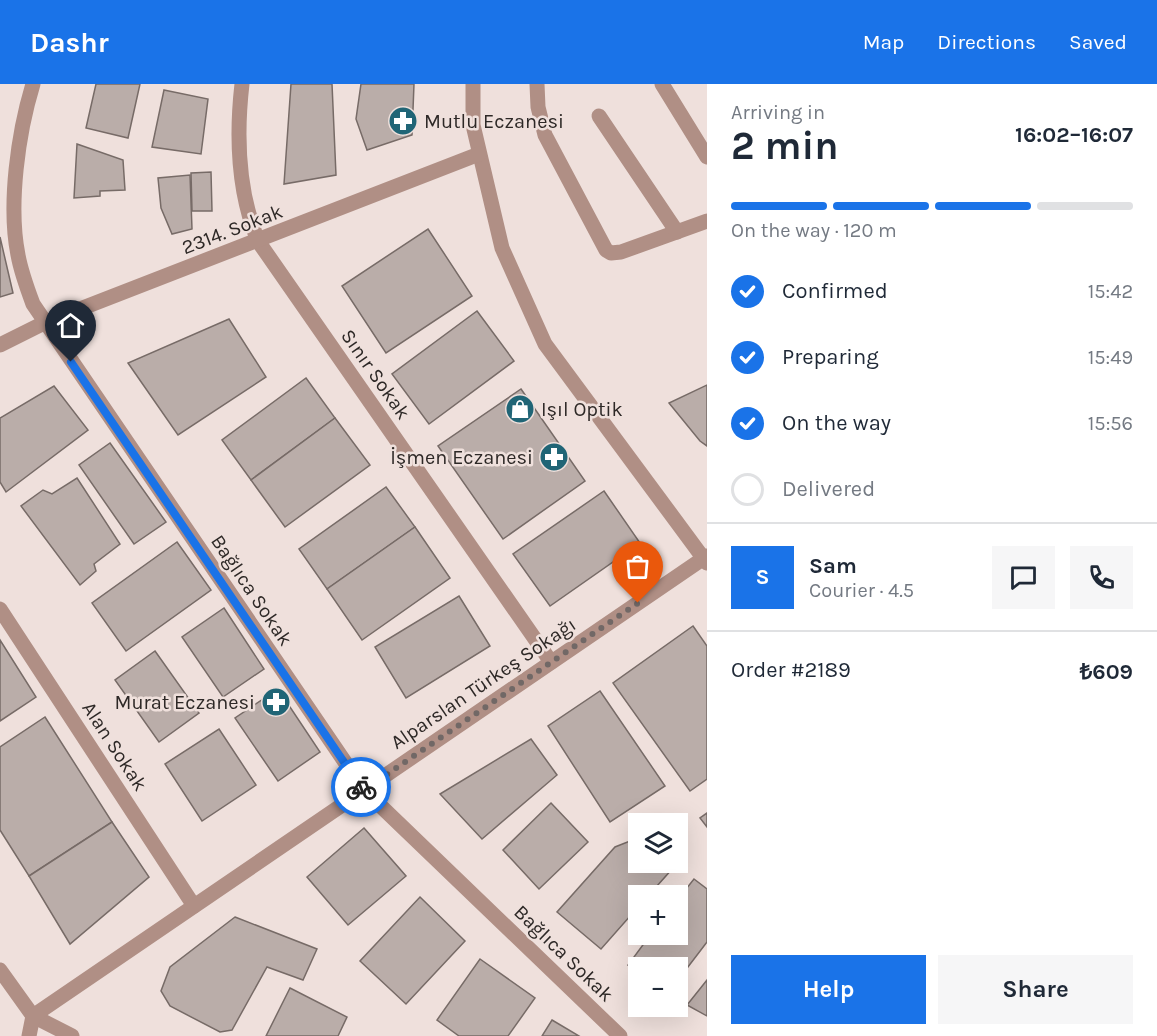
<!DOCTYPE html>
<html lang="en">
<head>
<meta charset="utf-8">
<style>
	body { margin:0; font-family:Karla,sans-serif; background:#f6f6f7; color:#1f2937; height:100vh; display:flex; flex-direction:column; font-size:22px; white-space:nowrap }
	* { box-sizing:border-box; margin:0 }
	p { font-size:20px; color:#747a83 }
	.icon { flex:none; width:33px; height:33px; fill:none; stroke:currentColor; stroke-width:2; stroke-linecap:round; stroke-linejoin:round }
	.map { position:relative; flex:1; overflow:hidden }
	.side { display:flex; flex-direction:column; background:#fff; width:450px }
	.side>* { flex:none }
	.controls { position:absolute; left:628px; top:729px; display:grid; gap:12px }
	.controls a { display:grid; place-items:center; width:60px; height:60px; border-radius:0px; background:#fff; box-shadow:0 6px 24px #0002; font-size:30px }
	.pin { position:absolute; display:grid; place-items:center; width:51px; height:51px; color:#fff; margin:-62px -26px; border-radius:50% 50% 50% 0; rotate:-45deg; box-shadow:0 0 6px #0007 }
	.pin .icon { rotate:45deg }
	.courier { position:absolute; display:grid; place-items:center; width:60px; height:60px; margin:-30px; border:4px solid #1a73e8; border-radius:50%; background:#fff; color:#222; box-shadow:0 2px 8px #0007 }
	.summary em { font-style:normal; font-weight:700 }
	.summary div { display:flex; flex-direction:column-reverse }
	.summary { display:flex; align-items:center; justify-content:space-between; height:102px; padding:0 24px }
	h1 { font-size:39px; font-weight:700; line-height:45px }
	.bar { display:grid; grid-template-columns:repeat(4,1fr); gap:9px 6px; align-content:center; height:72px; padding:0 24px }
	.bar i { height:8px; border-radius:4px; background:#e0e1e3 }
	.bar .on { background:#1a73e8 }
	.bar p { grid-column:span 4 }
	.line { display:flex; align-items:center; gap:15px; padding:0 24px; border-top:2px solid #e0e1e3 }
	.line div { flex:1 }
	.round { display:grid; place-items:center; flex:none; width:63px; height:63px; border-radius:0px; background:#f6f6f7 }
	ol { padding:0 24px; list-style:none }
	li { display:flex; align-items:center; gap:18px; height:66px }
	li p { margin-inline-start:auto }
	li .icon { padding:6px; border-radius:50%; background:#1a73e8; color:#fff; stroke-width:4 }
	li:last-child { color:#747a83 }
	li i { width:33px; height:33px; border:3px solid #e0e1e3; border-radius:50% }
	.action { display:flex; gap:12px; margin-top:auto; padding:12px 24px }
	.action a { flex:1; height:69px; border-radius:0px; background:#1a73e8; color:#fff; font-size:24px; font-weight:700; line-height:69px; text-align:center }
	.action a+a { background:#f6f6f7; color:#1f2937 }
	header { display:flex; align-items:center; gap:36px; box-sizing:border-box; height:84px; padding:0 30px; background:#1a73e8; color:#fff }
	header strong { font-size:28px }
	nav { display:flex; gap:33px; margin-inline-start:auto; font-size:21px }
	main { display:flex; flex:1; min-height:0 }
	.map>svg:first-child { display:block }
	.building { fill:#baada9; stroke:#776b67; stroke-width:1.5 }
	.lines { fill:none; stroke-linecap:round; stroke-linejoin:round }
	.minor { stroke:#b08f85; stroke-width:15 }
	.done { stroke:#716866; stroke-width:6; stroke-dasharray:0 10.8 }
	.route { stroke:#1a73e8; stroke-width:8 }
	.labels { text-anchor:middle; stroke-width:5; stroke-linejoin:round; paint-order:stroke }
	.poi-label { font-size:20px; fill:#2d2826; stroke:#efe0dc; text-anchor:start }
	.street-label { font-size:20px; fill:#2d2826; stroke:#efe0dc }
</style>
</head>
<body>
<header>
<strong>Dashr</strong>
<nav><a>Map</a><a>Directions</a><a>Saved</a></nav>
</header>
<main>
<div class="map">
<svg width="707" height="952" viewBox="0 0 707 952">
	<rect width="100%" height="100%" fill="#efe0dc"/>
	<g class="building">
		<polygon points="96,0 140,0 128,54 86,44"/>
		<polygon points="291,0 332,0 336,91 284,100"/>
		<polygon points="361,0 414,0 412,51 367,66 356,35"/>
		<polygon points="164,6 208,15 201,70 152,63"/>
		<polygon points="77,60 123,76 125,106 100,107 100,112 74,114"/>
		<polygon points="211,88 212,127 192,127 191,89"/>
		<polygon points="190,91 192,145 172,150 161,124 158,94"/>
		<polygon points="428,145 472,212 386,269 342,202"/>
		<polygon points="0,153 13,209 0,213"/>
		<polygon points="477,227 514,277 429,340 392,290"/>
		<polygon points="229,235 266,293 178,351 128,279"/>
		<polygon points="306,294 335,334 251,396 222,356"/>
		<polygon points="707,301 707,362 700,357 669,319"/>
		<polygon points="54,302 88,346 6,408 0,398 0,334"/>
		<polygon points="521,305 585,397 503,455 438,362"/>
		<polygon points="335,334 370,381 285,443 251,396"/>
		<polygon points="110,359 166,438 134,460 79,381"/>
		<polygon points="77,394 120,460 94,480 96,487 80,501 21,422 43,406 52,410"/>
		<polygon points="386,403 415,443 327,505 299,465"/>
		<polygon points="604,407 640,459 550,522 513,470"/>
		<polygon points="415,443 450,494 362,556 327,505"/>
		<polygon points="177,458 211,506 126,567 92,519"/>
		<polygon points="459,512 490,562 406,614 375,563"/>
		<polygon points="224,524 264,585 223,613 182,553"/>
		<polygon points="693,542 707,562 707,695 690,707 613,599"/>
		<polygon points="0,556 36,613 0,637"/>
		<polygon points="155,567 199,629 159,658 115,596"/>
		<polygon points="278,605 320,668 278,697 235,634"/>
		<polygon points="600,607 665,702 610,738 548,642"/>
		<polygon points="45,633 112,738 29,792 0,746 0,663"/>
		<polygon points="219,645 256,701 202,737 165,680"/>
		<polygon points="531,655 557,691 482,755 440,710"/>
		<polygon points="551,719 588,758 539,805 503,766"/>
		<polygon points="707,729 707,743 700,734"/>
		<polygon points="112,738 149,793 70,860 29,792"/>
		<polygon points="364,744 406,792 348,841 307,793"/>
		<polygon points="635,755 639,758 639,778 666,778 673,784 648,812 639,812 639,822 601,865 557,828 615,763"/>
		<polygon points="694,795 707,805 707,858 678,896 678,884 639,884 639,890 628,881 651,850 678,850 678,815"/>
		<polygon points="420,813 465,857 406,920 360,877"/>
		<polygon points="235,833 317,865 303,896 267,883 232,946 220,948 170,922 161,907 170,883"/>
		<polygon points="480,875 535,914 508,952 459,952 437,936"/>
		<polygon points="707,896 707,932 687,921"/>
		<polygon points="290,904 347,933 338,952 266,952"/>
		<polygon points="552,936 579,952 542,952"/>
	</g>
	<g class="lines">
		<g class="minor">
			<path d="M33,0C18,49 8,121 18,171C21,188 27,204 33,220L364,706L620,952"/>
			<path d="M242,0C236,52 238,108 258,157L551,578"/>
			<polyline points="473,0 473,41 502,164 545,260 707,479"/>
			<polyline points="537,0 538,23 545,51 606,166 611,169 621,168 707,137"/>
			<polyline points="662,0 707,73"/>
			<polyline points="599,32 677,148"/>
			<polyline points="0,261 44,239 479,70"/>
			<polyline points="0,525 194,822"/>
			<polyline points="0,886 33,932 72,952"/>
			<polyline points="29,952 33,932 707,472"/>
		</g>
	</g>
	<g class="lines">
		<polyline class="done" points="361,703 364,706 638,519"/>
		<polyline class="route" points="71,278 361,703"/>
	</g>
	<defs>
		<g id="pharmacy-disc" transform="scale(1.5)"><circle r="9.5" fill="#206576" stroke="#efe0dc"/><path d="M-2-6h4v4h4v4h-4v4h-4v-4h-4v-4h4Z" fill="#fff"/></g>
		<g id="shop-disc" transform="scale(1.5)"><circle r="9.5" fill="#206576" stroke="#efe0dc"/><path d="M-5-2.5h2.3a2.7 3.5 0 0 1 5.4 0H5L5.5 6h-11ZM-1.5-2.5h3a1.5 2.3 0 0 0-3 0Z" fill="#fff"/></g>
	</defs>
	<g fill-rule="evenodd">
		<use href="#pharmacy-disc" x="403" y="37"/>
		<use href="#shop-disc" x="520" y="325"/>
		<use href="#pharmacy-disc" x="554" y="373"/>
		<use href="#pharmacy-disc" x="276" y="618"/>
	</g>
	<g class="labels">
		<g class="poi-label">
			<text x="424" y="44">Mutlu Eczanesi</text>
			<text x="541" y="332">Işıl Optik</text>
			<text x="533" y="380" text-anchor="end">İşmen Eczanesi</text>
			<text x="255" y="625" text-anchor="end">Murat Eczanesi</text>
		</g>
		<g class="street-label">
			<text transform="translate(232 145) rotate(-21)" y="7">2314. Sokak</text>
			<text transform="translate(376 290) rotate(55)" y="7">Sınır Sokak</text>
			<text transform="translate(252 506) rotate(56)" y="7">Bağlıca Sokak</text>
			<text transform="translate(483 599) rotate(-34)" y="7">Alparslan Türkeş Sokağı</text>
			<text transform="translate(115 662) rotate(57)" y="7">Alan Sokak</text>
			<text transform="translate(564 869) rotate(44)" y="7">Bağlıca Sokak</text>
		</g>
	</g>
</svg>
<div class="controls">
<a><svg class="icon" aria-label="layers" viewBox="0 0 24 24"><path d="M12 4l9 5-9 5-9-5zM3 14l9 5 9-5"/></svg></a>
<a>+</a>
<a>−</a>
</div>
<div class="pin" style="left:638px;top:519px;background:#ea580c"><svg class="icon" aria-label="bag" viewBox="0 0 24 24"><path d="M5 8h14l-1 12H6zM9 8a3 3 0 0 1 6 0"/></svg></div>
<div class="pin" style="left:71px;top:278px;background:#1f2937"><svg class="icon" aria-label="home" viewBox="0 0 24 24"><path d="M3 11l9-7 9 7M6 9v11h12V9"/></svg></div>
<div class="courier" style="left:361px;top:703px"><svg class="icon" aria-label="bike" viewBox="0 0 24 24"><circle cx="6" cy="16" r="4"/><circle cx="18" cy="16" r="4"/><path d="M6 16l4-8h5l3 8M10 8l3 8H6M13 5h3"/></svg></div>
</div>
<section class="side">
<div class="summary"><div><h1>2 min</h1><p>Arriving in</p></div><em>16:02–16:07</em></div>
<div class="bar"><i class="on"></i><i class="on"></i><i class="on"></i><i></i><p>On the way · 120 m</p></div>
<ol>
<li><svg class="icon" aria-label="check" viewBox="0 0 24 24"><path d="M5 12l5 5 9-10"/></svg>Confirmed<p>15:42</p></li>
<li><svg class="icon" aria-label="check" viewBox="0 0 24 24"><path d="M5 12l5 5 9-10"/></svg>Preparing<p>15:49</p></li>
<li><svg class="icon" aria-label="check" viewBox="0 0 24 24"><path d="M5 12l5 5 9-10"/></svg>On the way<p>15:56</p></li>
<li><i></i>Delivered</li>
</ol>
<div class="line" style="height:108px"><b class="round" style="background:#1a73e8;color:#fff">S</b><div><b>Sam</b><p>Courier · 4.5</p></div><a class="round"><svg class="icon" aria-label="chat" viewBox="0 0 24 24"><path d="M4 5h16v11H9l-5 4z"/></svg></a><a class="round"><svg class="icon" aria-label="phone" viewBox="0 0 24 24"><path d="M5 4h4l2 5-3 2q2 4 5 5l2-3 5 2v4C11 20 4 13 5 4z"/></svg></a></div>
<div class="line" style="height:78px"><div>Order #2189</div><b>₺609</b></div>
<div class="action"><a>Help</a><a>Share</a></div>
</section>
</main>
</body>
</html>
